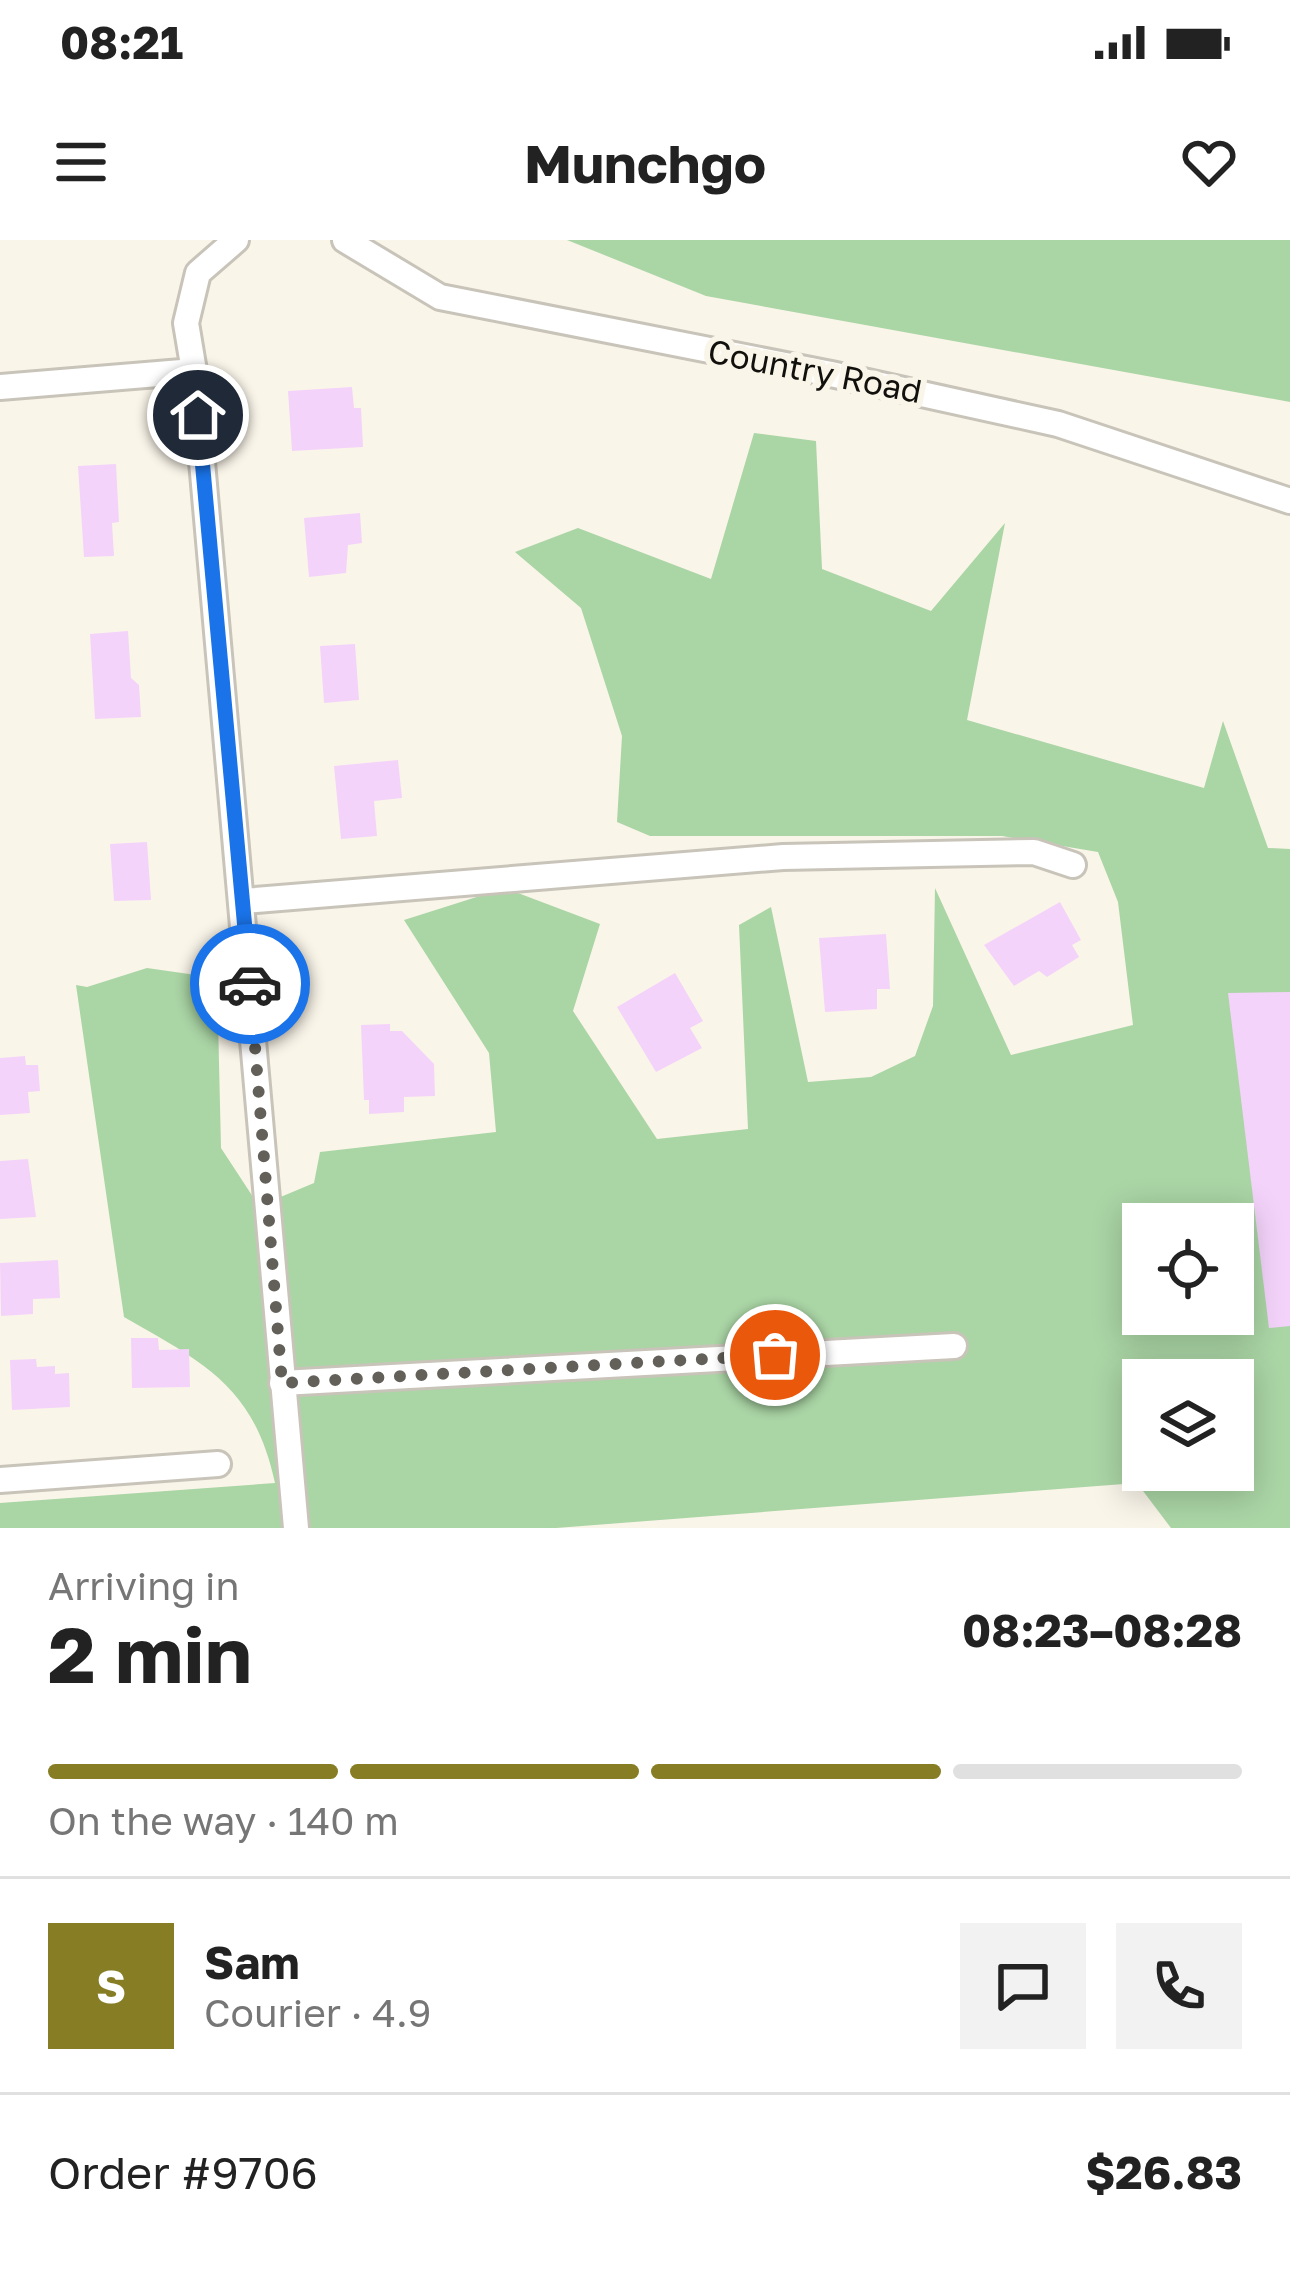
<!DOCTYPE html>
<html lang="en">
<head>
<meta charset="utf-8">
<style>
	body { margin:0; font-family:"Golos Text",sans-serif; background:#f2f2f2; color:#222; height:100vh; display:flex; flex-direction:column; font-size:45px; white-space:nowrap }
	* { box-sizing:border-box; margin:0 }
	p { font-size:39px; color:#767676 }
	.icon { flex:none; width:66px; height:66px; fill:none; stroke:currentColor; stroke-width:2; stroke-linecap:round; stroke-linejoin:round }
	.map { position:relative; height:1288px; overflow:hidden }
	.drawer { display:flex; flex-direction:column; background:#fff; flex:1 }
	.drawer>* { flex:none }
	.fabs { position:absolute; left:1122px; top:963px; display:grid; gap:24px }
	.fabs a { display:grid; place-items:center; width:132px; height:132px; border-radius:0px; background:#fff; box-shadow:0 6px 30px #0003; font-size:60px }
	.pin { position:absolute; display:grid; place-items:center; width:102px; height:102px; color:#fff; margin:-51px; border:6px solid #fff; border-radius:50%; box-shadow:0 3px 12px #0007 }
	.courier { position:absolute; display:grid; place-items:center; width:120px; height:120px; margin:-60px; border:9px solid #1a73e8; border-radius:50%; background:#fff; color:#222; box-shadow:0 3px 15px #0007 }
	.headline em { font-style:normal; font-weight:700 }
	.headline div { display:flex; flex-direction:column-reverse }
	.headline { display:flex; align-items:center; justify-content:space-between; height:204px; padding:0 48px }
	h1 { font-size:78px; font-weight:700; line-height:90px }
	.bar { display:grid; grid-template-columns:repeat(4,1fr); gap:18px 12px; align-content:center; height:144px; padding:0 48px }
	.bar i { height:15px; border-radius:9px; background:#e0e0e0 }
	.bar .active { background:#877d24 }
	.bar p { grid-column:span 4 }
	.line { display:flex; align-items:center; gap:30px; padding:0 48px; border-top:3px solid #e0e0e0 }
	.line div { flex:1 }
	.round { display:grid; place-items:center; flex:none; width:126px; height:126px; border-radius:0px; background:#f2f2f2 }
	.status { display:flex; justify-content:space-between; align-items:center; height:84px; padding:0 60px; background:#fff; direction:ltr }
	.status svg { height:33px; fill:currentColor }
	header { display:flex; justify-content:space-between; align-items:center; height:156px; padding:0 48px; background:#fff; font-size:54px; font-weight:700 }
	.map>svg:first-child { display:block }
	.green { fill:#aad5a5; fill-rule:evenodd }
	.building { fill:#f4d3fa }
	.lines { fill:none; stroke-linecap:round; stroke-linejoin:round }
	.minor-casing { stroke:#c9c4b9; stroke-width:30 }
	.minor { stroke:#fff; stroke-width:24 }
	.done { stroke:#636059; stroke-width:12; stroke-dasharray:0 21.6 }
	.route { stroke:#1a73e8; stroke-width:15 }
	.labels { text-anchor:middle; stroke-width:12; stroke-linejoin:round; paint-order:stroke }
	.street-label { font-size:33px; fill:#11100c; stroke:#faf5e9 }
</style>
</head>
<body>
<div class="status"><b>08:21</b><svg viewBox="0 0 49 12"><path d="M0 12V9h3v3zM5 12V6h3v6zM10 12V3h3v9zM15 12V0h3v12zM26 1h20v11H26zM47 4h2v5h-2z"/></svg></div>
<header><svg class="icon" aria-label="menu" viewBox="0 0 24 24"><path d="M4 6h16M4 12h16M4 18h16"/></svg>Munchgo<svg class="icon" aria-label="heart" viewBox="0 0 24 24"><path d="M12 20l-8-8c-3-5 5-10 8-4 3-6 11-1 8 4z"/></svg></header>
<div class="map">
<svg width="1290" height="1288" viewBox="0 0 1290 1288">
	<rect width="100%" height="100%" fill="#faf5e9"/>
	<g class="green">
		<polygon points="567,0 1290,0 1290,162 706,56"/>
		<path d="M754,193L816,201L822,329L931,371L1005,283L967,480L1204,548L1223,481L1268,608L1290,609V1288H1171L1137,1243L556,1288H0V1263L275,1243C254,1146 204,1123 124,1077L76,745L87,747L147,728L217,738L221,908L259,966L314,943L320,912L496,892L489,813L404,680L505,648L600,684L573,771L657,899L748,889L739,685L771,667L808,842L871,837L915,816L933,766L935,648L1011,815L1133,785L1118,662L1098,612L1002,596H650L617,582L622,496L581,368L515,312L578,288L711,339ZM1143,984H1233V1074H1143ZM1143,1140H1233V1230H1143Z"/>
	</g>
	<g class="building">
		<polygon points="352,147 354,168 361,168 363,207 292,211 288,151"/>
		<polygon points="116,224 119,282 112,283 114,316 84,317 78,226"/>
		<polygon points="360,273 362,303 348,305 346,333 309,337 304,278"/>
		<polygon points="128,391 131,438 139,445 141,477 95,479 90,394"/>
		<polygon points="355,404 359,460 324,463 320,406"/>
		<polygon points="398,520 402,558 374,561 377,596 341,599 334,526"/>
		<polygon points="147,602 151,660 114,661 110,604"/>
		<polygon points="1060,662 1081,700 1072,705 1079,717 1047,737 1039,731 1014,746 984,705"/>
		<polygon points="886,694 890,749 877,749 877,769 825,772 819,698"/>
		<polygon points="675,733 703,781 690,788 702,808 656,832 617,767"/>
		<polygon points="1290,752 1290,1086 1269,1088 1228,753"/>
		<polygon points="390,784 390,791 402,791 434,824 435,856 404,857 404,872 369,874 369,860 364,860 361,785"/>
		<polygon points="25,816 26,825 38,825 40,851 28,852 30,873 0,875 0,818"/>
		<polygon points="28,919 36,977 0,979 0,921"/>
		<polygon points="58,1020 60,1058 33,1059 33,1074 1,1076 0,1023"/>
		<polygon points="131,1098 158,1098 159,1110 189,1109 190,1147 132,1148"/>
		<polygon points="36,1119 37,1127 55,1126 55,1134 69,1133 70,1167 12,1170 10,1120"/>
	</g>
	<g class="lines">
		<g class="minor-casing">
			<g id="minor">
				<polyline points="236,0 198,33 186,83 194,131 296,1288"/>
				<polyline points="345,0 440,57 831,134 1058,184 1290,261"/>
				<polyline points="0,147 194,131"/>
				<polyline points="243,661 783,617 1034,612 1073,625"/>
				<polyline points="282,1143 954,1106"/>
				<polyline points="0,1240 218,1224"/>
			</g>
		</g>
		<use href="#minor" class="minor"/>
	</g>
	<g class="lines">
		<polyline class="done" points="250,744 282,1143 775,1115"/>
		<polyline class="route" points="198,175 250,744"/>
	</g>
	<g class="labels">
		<g class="street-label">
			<text transform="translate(815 131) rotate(11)" y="12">Country Road</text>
		</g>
	</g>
</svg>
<div class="fabs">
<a><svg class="icon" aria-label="locate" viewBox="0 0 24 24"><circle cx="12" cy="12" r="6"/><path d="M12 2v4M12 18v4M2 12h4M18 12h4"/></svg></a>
<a><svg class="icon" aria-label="layers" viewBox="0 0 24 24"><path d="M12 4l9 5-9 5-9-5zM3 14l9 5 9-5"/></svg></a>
</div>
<div class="pin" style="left:775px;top:1115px;background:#ea580c"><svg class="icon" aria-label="bag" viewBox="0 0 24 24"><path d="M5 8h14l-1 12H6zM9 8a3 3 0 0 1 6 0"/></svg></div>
<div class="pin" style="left:198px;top:175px;background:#1f2937"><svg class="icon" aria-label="home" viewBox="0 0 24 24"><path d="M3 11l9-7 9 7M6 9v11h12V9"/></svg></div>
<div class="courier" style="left:250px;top:744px"><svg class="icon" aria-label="car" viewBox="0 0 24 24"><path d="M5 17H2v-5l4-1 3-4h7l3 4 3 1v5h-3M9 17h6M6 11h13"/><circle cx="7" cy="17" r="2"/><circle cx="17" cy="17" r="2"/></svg></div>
</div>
<section class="drawer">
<div class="headline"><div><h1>2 min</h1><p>Arriving in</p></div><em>08:23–08:28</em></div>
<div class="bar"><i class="active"></i><i class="active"></i><i class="active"></i><i></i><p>On the way · 140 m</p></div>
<div class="line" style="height:216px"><b class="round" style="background:#877d24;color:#fff">S</b><div><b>Sam</b><p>Courier · 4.9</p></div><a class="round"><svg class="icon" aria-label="chat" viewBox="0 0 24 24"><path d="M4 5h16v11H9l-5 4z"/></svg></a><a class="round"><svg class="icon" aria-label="phone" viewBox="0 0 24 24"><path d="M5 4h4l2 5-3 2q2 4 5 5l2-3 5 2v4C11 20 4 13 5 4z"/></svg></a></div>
<div class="line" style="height:156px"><div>Order #9706</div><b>$26.83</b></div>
</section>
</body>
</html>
